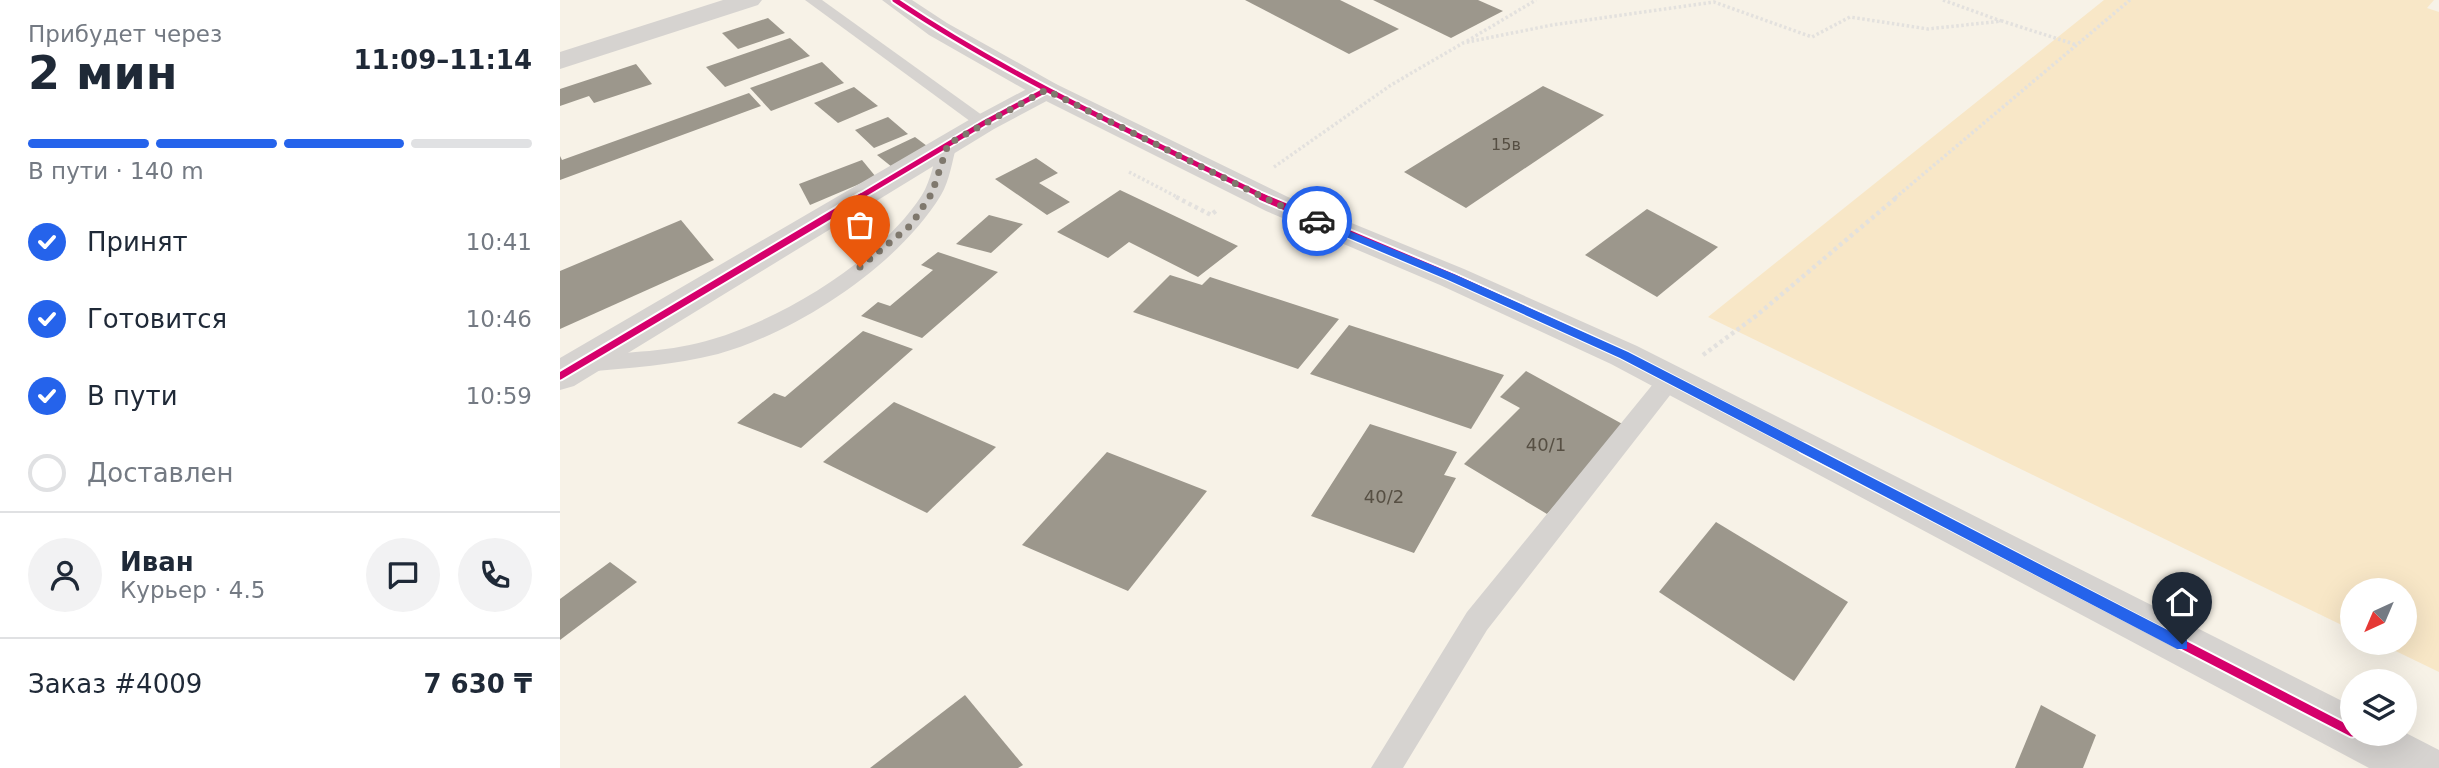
<!DOCTYPE html>
<html lang="ru">
<head>
<meta charset="utf-8">
<style>
	body { margin:0; font-family:"DejaVu Sans",sans-serif; background:#f2f2f3; color:#1f2937; height:100vh; display:flex; flex-direction:column; font-size:26px; white-space:nowrap }
	* { box-sizing:border-box; margin:0 }
	p { font-size:23px; color:#747a83 }
	.icon { flex:none; width:38px; height:38px; fill:none; stroke:currentColor; stroke-width:2; stroke-linecap:round; stroke-linejoin:round }
	.map { position:relative; flex:1; overflow:hidden }
	.drawer { display:flex; flex-direction:column; background:#fff; width:560px }
	.drawer>* { flex:none }
	.needle { width:46px; rotate:224deg }
	.buttons { position:absolute; left:1780px; top:578px; display:grid; gap:14px }
	.buttons a { display:grid; place-items:center; width:77px; height:77px; border-radius:50%; background:#fff; box-shadow:0 7px 28px #0002; font-size:35px }
	.pin { position:absolute; display:grid; place-items:center; width:60px; height:60px; color:#fff; margin:-72px -30px; border-radius:50% 50% 50% 0; rotate:-45deg; box-shadow:0 0 7px #0007 }
	.pin .icon { rotate:45deg }
	.courier { position:absolute; display:grid; place-items:center; width:70px; height:70px; margin:-35px; border:5px solid #2563eb; border-radius:50%; background:#fff; color:#222; box-shadow:0 2px 9px #0007 }
	.overview em { font-style:normal; font-weight:700 }
	.overview div { display:flex; flex-direction:column-reverse }
	.overview { display:flex; align-items:center; justify-content:space-between; height:119px; padding:0 28px }
	h1 { font-size:46px; font-weight:700; line-height:52px }
	.bar { display:grid; grid-template-columns:repeat(4,1fr); gap:10px 7px; align-content:center; height:84px; padding:0 28px }
	.bar i { height:9px; border-radius:5px; background:#e0e1e3 }
	.bar .selected { background:#2563eb }
	.bar p { grid-column:span 4 }
	.line { display:flex; align-items:center; gap:18px; padding:0 28px; border-top:2px solid #e0e1e3 }
	.line div { flex:1 }
	.round { display:grid; place-items:center; flex:none; width:74px; height:74px; border-radius:37px; background:#f2f2f3 }
	ol { padding:0 28px; list-style:none }
	li { display:flex; align-items:center; gap:21px; height:77px }
	li p { margin-inline-start:auto }
	li .icon { padding:7px; border-radius:50%; background:#2563eb; color:#fff; stroke-width:4 }
	li:last-child { color:#747a83 }
	li i { width:38px; height:38px; border:4px solid #e0e1e3; border-radius:50% }
	main { display:flex; flex:1; min-height:0 }
	.map>svg:first-child { display:block }
	.green { fill:#f8e7c7 }
	.building { fill:#9c978c }
	.lines { fill:none; stroke-linecap:round; stroke-linejoin:round }
	.path-far1 { stroke:#e3e1de; stroke-width:3.5; stroke-dasharray:2.5 2.5; stroke-linecap:butt }
	.path { stroke:#e3e1de; stroke-width:4.5; stroke-dasharray:3.5 3.5; stroke-linecap:butt }
	.service { fill:#d6d3d0; fill-rule:evenodd }
	.minor { fill:#d6d3d0; fill-rule:evenodd }
	.tertiary { fill:#d6d3d0; fill-rule:evenodd }
	.cycleway-far2-casing { stroke:#fff; stroke-width:9 }
	.cycleway-far1-casing { stroke:#fff; stroke-width:11 }
	.cycleway-casing { stroke:#fff; stroke-width:13 }
	.cycleway-far2 { stroke:#d6006c; stroke-width:5 }
	.cycleway-far1 { stroke:#d6006c; stroke-width:7 }
	.cycleway { stroke:#d6006c; stroke-width:9 }
	.route { fill:#2563eb }
	.done { stroke:#7f786d; stroke-width:7; stroke-dasharray:0 12.6 }
	.labels { text-anchor:middle; stroke-width:7; stroke-linejoin:round; paint-order:stroke }
	.far-number-label { font-size:16px; fill:#564f43 }
	.number-label { font-size:18px; fill:#564f43 }
</style>
</head>
<body>
<main>
<section class="drawer">
<div class="overview"><div><h1>2 мин</h1><p>Прибудет через</p></div><em>11:09–11:14</em></div>
<div class="bar"><i class="selected"></i><i class="selected"></i><i class="selected"></i><i></i><p>В пути · 140 m</p></div>
<ol>
<li><svg class="icon" aria-label="check" viewBox="0 0 24 24"><path d="M5 12l5 5 9-10"/></svg>Принят<p>10:41</p></li>
<li><svg class="icon" aria-label="check" viewBox="0 0 24 24"><path d="M5 12l5 5 9-10"/></svg>Готовится<p>10:46</p></li>
<li><svg class="icon" aria-label="check" viewBox="0 0 24 24"><path d="M5 12l5 5 9-10"/></svg>В пути<p>10:59</p></li>
<li><i></i>Доставлен</li>
</ol>
<div class="line" style="height:126px"><a class="round"><svg class="icon" aria-label="person" viewBox="0 0 24 24"><circle cx="12" cy="8" r="4"/><path d="M4 21q1-7 8-7t8 7"/></svg></a><div><b>Иван</b><p>Курьер · 4.5</p></div><a class="round"><svg class="icon" aria-label="chat" viewBox="0 0 24 24"><path d="M4 5h16v11H9l-5 4z"/></svg></a><a class="round"><svg class="icon" aria-label="phone" viewBox="0 0 24 24"><path d="M5 4h4l2 5-3 2q2 4 5 5l2-3 5 2v4C11 20 4 13 5 4z"/></svg></a></div>
<div class="line" style="height:91px"><div>Заказ #4009</div><b>7 630 ₸</b></div>
</section>
<div class="map">
<svg width="1879" height="768" viewBox="0 0 1879 768">
	<rect width="100%" height="100%" fill="#f7f2e7"/>
	<polygon class="green" points="1544,0 1874,0 1867,8 1879,12 1879,672 1817,642 1844,642 1844,590 1792,590 1792,630 1148,317"/>
	<g class="building">
		<polygon points="685,0 780,0 839,29 789,54"/>
		<polygon points="813,0 918,0 943,11 891,38"/>
		<polygon points="208,18 225,33 178,49 162,33"/>
		<polygon points="230,38 250,56 165,87 146,67"/>
		<polygon points="262,62 284,83 211,111 190,88"/>
		<polygon points="76,64 92,84 34,103 29,96 0,106 0,89"/>
		<polygon points="983,86 1044,115 906,208 844,172"/>
		<polygon points="294,87 318,106 278,123 254,103"/>
		<polygon points="189,93 201,106 0,180 0,156 2,160"/>
		<polygon points="328,117 348,134 314,148 295,130"/>
		<polygon points="355,137 371,149 332,167 317,155"/>
		<polygon points="476,158 498,173 479,183 510,202 487,215 435,179"/>
		<polygon points="302,160 316,177 250,205 239,184"/>
		<polygon points="560,190 678,246 638,277 569,242 548,258 497,232"/>
		<polygon points="1087,209 1158,247 1097,297 1025,255"/>
		<polygon points="429,215 463,224 431,253 396,244"/>
		<polygon points="121,220 154,260 0,329 0,271"/>
		<polygon points="378,252 438,272 362,338 301,316 318,302 330,306 373,270 361,265"/>
		<polygon points="610,275 642,285 650,277 779,319 738,369 573,312"/>
		<polygon points="789,325 944,375 911,429 750,374"/>
		<polygon points="303,331 353,349 241,448 177,423 214,393 225,397"/>
		<polygon points="966,371 1066,426 987,514 904,464 960,408 940,397"/>
		<polygon points="334,402 436,447 367,513 263,462"/>
		<polygon points="810,424 897,452 884,475 896,478 854,553 751,516"/>
		<polygon points="547,452 647,491 568,591 462,545"/>
		<polygon points="1156,522 1288,602 1234,681 1099,592"/>
		<polygon points="50,562 77,582 0,640 0,599"/>
		<polygon points="405,695 463,765 458,768 310,768"/>
		<polygon points="1481,705 1536,735 1523,768 1455,768"/>
	</g>
	<g class="lines">
		<g class="path-far1">
			<polyline points="1383,0 1441,21"/>
			<polyline points="907,41 976,0"/>
			<polyline points="714,167 831,85 903,43 992,25 1154,2 1252,37 1290,17 1368,29 1442,21 1517,45"/>
			<polyline points="569,172 619,198"/>
			<polyline points="1335,198 1570,0"/>
		</g>
		<g class="path">
			<polyline points="616,197 651,215 657,210"/>
			<polyline points="1143,355 1196,316 1337,197"/>
		</g>
		<g class="service">
			<polygon points="245,0 262,0 433,123 430,127 418,127"/>
			<path d="M388,139L397,144C392,161 390,180 381,195C338,266 237,332 158,354C114,365 69,368 25,372L17,370L14,364L17,358L25,356C67,352 112,352 153,339C224,318 321,259 362,195C371,180 374,161 379,144Z"/>
			<polygon points="1110,371 1118,373 1121,379 1118,385 927,630 843,768 811,768 907,612 1102,373"/>
		</g>
		<g class="minor">
			<polygon points="163,0 202,0 198,5 0,69 0,52"/>
			<polygon points="486,82 496,84 500,90 496,96 434,129 14,386 0,390 0,358 414,117 476,84"/>
		</g>
		<polygon class="tertiary" points="322,0 352,0 387,23 496,84 728,197 904,269 1077,346 1792,706 1792,733 1844,732 1879,750 1879,768 1809,768 1051,364 880,285 706,211 476,96 369,35"/>
		<g class="cycleway-far2-casing">
			<g id="cycleway-far2">
				<path d="M335,0C451,78 580,136 706,198"/>
				<polyline points="298,198 424,123 486,90"/>
			</g>
		</g>
		<g class="cycleway-far1-casing">
			<g id="cycleway-far1">
				<polyline points="702,197 892,277 1064,355 1247,450"/>
				<polyline points="0,376 301,197"/>
			</g>
		</g>
		<g class="cycleway-casing">
			<polyline id="cycleway" points="1243,448 1792,732"/>
		</g>
		<use href="#cycleway-far2" class="cycleway-far2"/>
		<use href="#cycleway-far1" class="cycleway-far1"/>
		<use href="#cycleway" class="cycleway"/>
	</g>
	<polygon class="route" points="753,219 760,219 896,275 1068,352 1627,640 1627,649 1617,649 1060,358 888,280 753,223"/>
	<g class="lines">
		<polyline class="done" points="300,267 351,225 372,193 388,144 486,90 717,204 757,221"/>
	</g>
	<g class="labels">
		<g class="far-number-label">
			<text x="946" y="150">15в</text>
		</g>
		<g class="number-label">
			<text x="986" y="451">40/1</text>
			<text x="824" y="503">40/2</text>
		</g>
	</g>
</svg>
<div class="buttons">
<a><svg class="needle" viewBox="-14 -14 28 28"><path d="M0-13l5 13h-10z" fill="#e53935"/><path d="M0 13l5-13h-10z" fill="#747a83"/></svg></a>
<a><svg class="icon" aria-label="layers" viewBox="0 0 24 24"><path d="M12 4l9 5-9 5-9-5zM3 14l9 5 9-5"/></svg></a>
</div>
<div class="pin" style="left:300px;top:267px;background:#ea580c"><svg class="icon" aria-label="bag" viewBox="0 0 24 24"><path d="M5 8h14l-1 12H6zM9 8a3 3 0 0 1 6 0"/></svg></div>
<div class="pin" style="left:1622px;top:644px;background:#1f2937"><svg class="icon" aria-label="home" viewBox="0 0 24 24"><path d="M3 11l9-7 9 7M6 9v11h12V9"/></svg></div>
<div class="courier" style="left:757px;top:221px"><svg class="icon" aria-label="car" viewBox="0 0 24 24"><path d="M5 17H2v-5l4-1 3-4h7l3 4 3 1v5h-3M9 17h6M6 11h13"/><circle cx="7" cy="17" r="2"/><circle cx="17" cy="17" r="2"/></svg></div>
</div>
</main>
</body>
</html>
